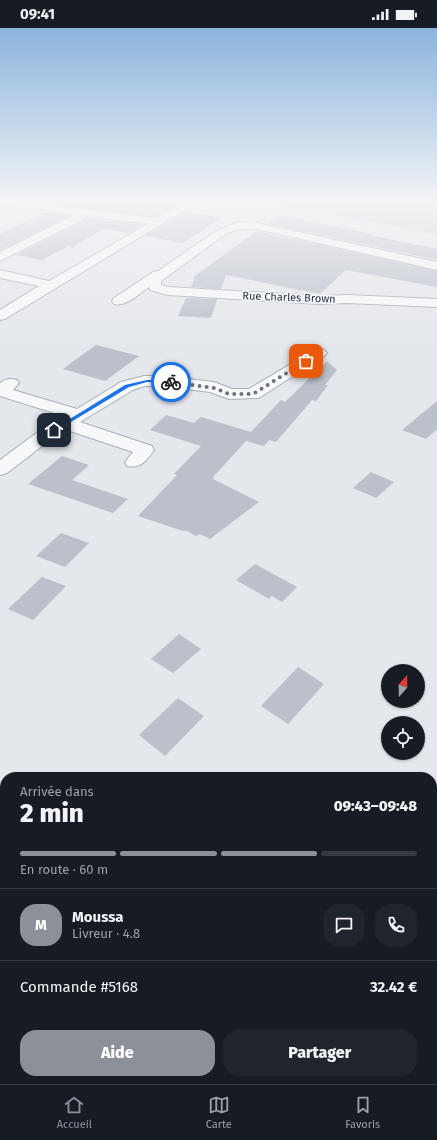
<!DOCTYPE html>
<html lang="fr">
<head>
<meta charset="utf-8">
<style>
	body { margin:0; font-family:"Fira Sans",sans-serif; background:#20242c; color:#f1f3f6; height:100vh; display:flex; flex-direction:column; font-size:15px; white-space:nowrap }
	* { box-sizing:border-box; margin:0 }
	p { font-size:13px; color:#9ea1a6 }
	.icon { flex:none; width:22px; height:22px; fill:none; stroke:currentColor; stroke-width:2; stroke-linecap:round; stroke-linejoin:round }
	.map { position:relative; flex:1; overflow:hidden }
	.details { position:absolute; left:0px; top:744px; width:437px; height:312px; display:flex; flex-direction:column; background:#171b24; border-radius:16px 16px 0 0; box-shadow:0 1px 3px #0004 }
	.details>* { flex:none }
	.needle { width:26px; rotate:20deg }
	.tools { position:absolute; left:381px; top:636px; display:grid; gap:8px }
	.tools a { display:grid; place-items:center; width:44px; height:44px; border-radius:50%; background:#171b24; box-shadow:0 1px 3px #0004; font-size:20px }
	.pin { position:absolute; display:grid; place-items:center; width:34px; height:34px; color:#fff; margin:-17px; border-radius:8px; box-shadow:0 2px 6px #0006 }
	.courier { position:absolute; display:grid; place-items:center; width:40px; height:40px; margin:-20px; border:3px solid #1a73e8; border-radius:50%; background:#fff; color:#222; box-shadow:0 1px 5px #0007 }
	.headline em { font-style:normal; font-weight:800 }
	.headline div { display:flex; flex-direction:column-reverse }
	.headline { display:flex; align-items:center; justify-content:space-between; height:68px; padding:0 20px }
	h1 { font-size:26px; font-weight:800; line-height:30px }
	.bar { display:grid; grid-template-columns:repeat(4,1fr); gap:6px 4px; align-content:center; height:48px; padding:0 20px }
	.bar i { height:5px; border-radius:3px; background:#363941 }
	.bar .selected { background:#8c9099 }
	.bar p { grid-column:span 4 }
	.line { display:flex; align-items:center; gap:10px; padding:0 20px; border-top:1px solid #363941 }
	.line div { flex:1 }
	.round { display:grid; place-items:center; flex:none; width:42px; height:42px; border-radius:16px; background:#20242c }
	.action { display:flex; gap:8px; margin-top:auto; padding:8px 20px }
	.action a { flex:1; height:46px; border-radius:16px; background:#8c9099; color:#fff; font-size:16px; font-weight:800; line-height:46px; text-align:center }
	.action a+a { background:#20242c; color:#f1f3f6 }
	.status { display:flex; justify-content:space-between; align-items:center; height:28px; padding:0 20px; background:#171b24; direction:ltr }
	.status svg { height:11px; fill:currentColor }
	.tab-bar { display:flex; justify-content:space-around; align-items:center; height:56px; border-top:1px solid #363941; background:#171b24; font-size:11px; color:#9ea1a6 }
	.tab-bar a { display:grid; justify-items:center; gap:2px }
	.tab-bar .selected { color:#8c9099 }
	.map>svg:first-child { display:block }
	.green { fill:#c9d6c5 }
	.building { fill:#bbc0ca }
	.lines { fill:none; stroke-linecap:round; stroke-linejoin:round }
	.street-casing { stroke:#a9aeb7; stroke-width:2 }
	.secondary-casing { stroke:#a9aeb7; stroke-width:2 }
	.street { fill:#f7f8fa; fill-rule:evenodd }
	.secondary { fill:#fff; fill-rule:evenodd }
	.route { fill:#1a73e8 }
	.done { stroke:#6c737f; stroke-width:4; stroke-dasharray:0 7.2 }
	.labels { text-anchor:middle; stroke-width:3.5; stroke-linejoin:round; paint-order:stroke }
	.far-street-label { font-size:11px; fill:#2b3445; stroke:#f4f6f9 }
</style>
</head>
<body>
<div class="status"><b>09:41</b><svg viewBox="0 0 49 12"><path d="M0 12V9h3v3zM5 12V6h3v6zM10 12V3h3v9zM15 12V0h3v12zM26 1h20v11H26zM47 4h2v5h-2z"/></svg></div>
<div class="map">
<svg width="437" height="1056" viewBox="0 0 437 1056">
	<rect width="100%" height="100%" fill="#e4e7ec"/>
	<polygon class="green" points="249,171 437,171 437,207"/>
	<g class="building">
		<polygon points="72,171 186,171 157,188 60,177"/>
		<polygon points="186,183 222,190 183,215 145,208"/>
		<polygon points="46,184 71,187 0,222 0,206"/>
		<polygon points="279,187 372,206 370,207 437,221 437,232 267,196"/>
		<polygon points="87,190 143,197 129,205 104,201 72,219 69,218 42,232 16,227 85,192"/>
		<polygon points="257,203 437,243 437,259 346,242 320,266 226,247 221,261 191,259 195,248"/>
		<polygon points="186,270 217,271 211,290 178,288"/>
		<polygon points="96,317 139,328 105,353 63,341"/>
		<polygon points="327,333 337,342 325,357 328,357 316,373 312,372 276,414 269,412 264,418 246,413 214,448 213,451 259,474 210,511 200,506 196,508 185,502 183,503 138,488 177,447 174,446 201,418 150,402 166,387 194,395 201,389 251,404 281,372 285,374"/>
		<polygon points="437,373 437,401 426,411 402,402"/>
		<polygon points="62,428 89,437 72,452 128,471 113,485 28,456"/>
		<polygon points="371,444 394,454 376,470 353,460"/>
		<polygon points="61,505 89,515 65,539 36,528"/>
		<polygon points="255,536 297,559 282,574 272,568 269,571 236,552"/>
		<polygon points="42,549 66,558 33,592 8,581"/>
		<polygon points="179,606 201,621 173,645 151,631"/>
		<polygon points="298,639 324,656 288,696 261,678"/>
		<polygon points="178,670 204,688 165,728 139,707"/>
	</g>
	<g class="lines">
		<g class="street-casing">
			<g id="street">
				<polygon points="0,171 157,190 190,171 203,171 5,291 0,292 0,282 39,258 0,250 0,242 49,253 148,196 86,188 84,191 0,233 0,224 76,186 0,176"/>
				<path d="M238,194L257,195L437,234V242L257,201C244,200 235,201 224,207L161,253V257L169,259L319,268L347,267L437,271V279L347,275L319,276L168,267L150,262L149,259C139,266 126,279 114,276L112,273L114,270L153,244L158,243L216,203Z"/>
				<path d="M319,320L324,322L327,325L324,328L259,370L229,371L210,364L162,358H145L133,362L80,394L152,418L154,422C147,432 141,441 127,438L125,434L133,424L67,402L50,412L7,445L0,447V432L38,404L64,388L0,368V355C6,351 10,350 17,352L19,355L13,362L77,381L121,354L144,348H162L214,354L232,361H249L314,322Z"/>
				<polygon points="270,1051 309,1051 307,1056 268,1056"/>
			</g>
		</g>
		<g class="secondary-casing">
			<g id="secondary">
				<polygon points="0,838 5,840 5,873 0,871"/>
				<polygon points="326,1051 371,1051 373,1056 328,1056"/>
			</g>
		</g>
		<use href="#street" class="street"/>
		<use href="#secondary" class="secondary"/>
	</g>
	<linearGradient id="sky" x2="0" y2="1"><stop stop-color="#8bb4dd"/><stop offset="0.54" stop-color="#f3f4f6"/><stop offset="1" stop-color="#f3f4f6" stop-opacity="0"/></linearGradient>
	<rect width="437" height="319" fill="url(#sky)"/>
	<polygon class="route" points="147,352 171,352 173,354 171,355 147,354 129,359 56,403 52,402 125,357"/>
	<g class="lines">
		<polyline class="done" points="171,354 214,360 229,366 253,366 306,333"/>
	</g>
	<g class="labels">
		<g class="far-street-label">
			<text transform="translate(289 269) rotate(2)" y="4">Rue Charles Brown</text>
		</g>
	</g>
</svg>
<div class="tools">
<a><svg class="needle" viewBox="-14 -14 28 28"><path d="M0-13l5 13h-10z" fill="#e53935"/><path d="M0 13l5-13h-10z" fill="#9ea1a6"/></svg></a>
<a><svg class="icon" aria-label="locate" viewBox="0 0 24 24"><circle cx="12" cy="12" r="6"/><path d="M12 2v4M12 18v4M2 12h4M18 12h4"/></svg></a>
</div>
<div class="pin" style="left:306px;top:333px;background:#ea580c"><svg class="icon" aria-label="bag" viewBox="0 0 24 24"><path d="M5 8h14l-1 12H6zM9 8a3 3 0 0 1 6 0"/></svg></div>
<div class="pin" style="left:54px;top:402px;background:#1f2937"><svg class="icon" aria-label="home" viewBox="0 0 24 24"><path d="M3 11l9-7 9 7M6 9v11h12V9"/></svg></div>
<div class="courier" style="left:171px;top:354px"><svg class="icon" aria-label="bike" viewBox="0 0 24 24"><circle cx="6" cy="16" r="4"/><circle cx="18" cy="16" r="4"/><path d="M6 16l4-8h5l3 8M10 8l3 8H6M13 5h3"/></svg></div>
<section class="details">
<div class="headline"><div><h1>2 min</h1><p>Arrivée dans</p></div><em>09:43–09:48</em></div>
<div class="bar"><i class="selected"></i><i class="selected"></i><i class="selected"></i><i></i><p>En route · 60 m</p></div>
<div class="line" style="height:72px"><b class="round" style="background:#8c9099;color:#fff">M</b><div><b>Moussa</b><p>Livreur · 4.8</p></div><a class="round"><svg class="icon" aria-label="chat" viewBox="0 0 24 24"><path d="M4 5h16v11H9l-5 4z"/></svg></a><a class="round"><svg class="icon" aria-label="phone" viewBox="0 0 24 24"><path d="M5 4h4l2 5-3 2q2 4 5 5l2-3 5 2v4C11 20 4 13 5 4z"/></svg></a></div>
<div class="line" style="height:52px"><div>Commande #5168</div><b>32.42 €</b></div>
<div class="action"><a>Aide</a><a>Partager</a></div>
</section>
</div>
<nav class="tab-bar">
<a class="selected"><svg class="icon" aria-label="home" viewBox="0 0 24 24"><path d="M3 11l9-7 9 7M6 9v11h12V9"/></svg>Accueil</a>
<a><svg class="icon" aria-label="map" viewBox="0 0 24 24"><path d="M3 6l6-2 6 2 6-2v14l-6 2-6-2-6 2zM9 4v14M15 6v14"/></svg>Carte</a>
<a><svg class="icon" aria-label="saved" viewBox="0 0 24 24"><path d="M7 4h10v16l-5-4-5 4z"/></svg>Favoris</a>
</nav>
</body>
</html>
